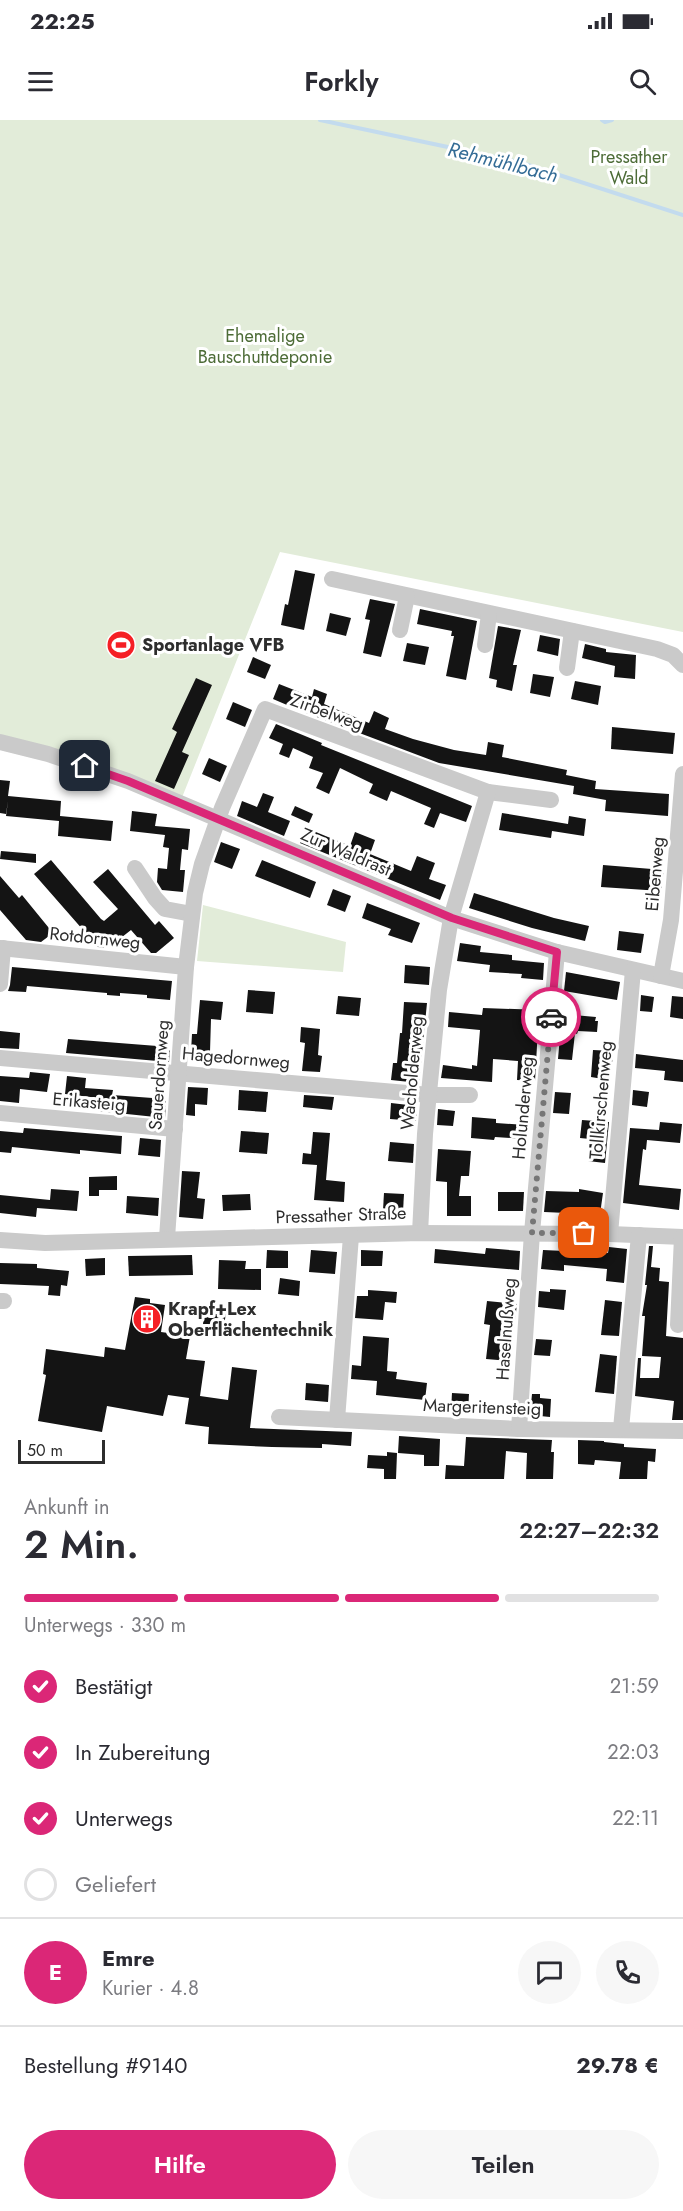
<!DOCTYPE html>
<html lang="de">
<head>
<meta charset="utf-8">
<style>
	body { margin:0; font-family:Jost,sans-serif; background:#f7f7f7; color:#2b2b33; height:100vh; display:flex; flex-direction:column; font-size:22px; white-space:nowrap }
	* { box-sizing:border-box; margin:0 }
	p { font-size:20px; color:#7c7c81 }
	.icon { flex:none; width:33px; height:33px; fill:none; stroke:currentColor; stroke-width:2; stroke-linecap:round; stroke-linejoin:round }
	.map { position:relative; height:1359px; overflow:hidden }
	.sheet { display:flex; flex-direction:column; background:#fff; flex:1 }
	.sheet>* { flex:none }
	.scale { position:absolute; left:18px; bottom:15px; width:87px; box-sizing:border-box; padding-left:6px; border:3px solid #2d2d2d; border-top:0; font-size:16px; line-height:21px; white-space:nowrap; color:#2d2d2d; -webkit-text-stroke:4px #fff; paint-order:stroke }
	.pin { position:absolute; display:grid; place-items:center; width:51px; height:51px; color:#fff; margin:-26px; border-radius:12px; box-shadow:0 3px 9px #0006 }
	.courier { position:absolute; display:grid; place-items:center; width:60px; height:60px; margin:-30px; border:4px solid #db2777; border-radius:50%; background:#fff; color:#222; box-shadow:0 2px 8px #0007 }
	.overview em { font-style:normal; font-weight:600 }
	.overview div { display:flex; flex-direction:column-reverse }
	.overview { display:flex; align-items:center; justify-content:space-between; height:102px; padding:0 24px }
	h1 { font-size:39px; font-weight:600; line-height:45px }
	.bar { display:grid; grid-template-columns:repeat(4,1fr); gap:9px 6px; align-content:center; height:72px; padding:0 24px }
	.bar i { height:8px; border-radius:4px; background:#e1e1e2 }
	.bar .selected { background:#db2777 }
	.bar p { grid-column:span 4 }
	.line { display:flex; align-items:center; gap:15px; padding:0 24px; border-top:2px solid #e1e1e2 }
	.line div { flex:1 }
	.round { display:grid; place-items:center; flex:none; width:63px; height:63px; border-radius:32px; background:#f7f7f7 }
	ol { padding:0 24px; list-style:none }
	li { display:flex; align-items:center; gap:18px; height:66px }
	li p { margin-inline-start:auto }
	li .icon { padding:6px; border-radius:50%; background:#db2777; color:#fff; stroke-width:4 }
	li:last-child { color:#7c7c81 }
	li i { width:33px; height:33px; border:3px solid #e1e1e2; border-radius:50% }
	.primary-button { display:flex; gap:12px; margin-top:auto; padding:12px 24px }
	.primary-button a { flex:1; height:69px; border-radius:36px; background:#db2777; color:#fff; font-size:24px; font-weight:600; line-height:69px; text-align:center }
	.primary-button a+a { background:#f7f7f7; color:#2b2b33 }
	.status { display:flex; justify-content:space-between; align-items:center; height:42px; padding:0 30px; background:#fff; direction:ltr }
	.status svg { height:16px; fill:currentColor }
	header { display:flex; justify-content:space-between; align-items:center; height:78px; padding:0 24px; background:#fff; font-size:27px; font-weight:600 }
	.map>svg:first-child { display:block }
	.green { fill:#e2ecd9 }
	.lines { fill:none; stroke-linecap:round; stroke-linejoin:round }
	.stream { stroke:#c3dbee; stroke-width:4 }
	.building { fill:#141414 }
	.minor { stroke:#cacaca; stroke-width:16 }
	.done { stroke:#767676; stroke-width:6; stroke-dasharray:0 10.8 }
	.route { stroke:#db2777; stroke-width:8 }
	.labels { text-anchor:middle; stroke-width:6; stroke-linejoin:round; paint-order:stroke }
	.park-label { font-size:18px; fill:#4d6c37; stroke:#fff }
	.poi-label { font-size:18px; font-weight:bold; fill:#2d2d2d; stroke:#fff; text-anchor:start }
	.street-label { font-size:18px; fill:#2d2d2d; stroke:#fff }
	.water-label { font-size:20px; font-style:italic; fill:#346c96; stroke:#fff }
</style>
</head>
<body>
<div class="status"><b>22:25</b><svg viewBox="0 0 49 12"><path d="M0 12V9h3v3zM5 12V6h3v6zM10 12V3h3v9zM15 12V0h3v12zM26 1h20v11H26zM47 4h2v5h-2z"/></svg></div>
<header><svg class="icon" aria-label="menu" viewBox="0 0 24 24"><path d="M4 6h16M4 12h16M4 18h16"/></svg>Forkly<svg class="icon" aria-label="search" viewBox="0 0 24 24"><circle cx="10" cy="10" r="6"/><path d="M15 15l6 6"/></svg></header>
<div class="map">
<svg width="683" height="1359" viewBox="0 0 683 1359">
	<rect width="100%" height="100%" fill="#fff"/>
	<g class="green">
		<polygon points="0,0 683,0 683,512 280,432 181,680 0,617"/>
		<polygon points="203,785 346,822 343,852 197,841"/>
	</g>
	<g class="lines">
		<g class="stream">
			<polyline points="320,0 519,42 683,95"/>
			<polyline points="602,0 605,2 612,0"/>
		</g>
	</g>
	<g class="building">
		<polygon points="295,450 315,454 304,510 281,505 285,484 288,485"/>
		<polygon points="370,479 395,484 381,537 363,533 370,500 365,499"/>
		<polygon points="420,489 477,501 466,560 446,556 454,516 451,516 452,511 417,504"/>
		<polygon points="330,493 351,498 346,516 326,511"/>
		<polygon points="498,506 521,510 513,545 517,545 512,571 496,567 497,560 489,558"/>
		<polygon points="540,515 560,519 558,536 537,531"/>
		<polygon points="407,523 429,527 425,545 403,541"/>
		<polygon points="585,524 606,529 606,532 636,535 635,559 614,557 615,546 582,538"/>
		<polygon points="253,537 271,545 265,559 247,552"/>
		<polygon points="533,554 554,557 550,577 530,573"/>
		<polygon points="196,558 212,565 182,632 189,635 174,669 155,661 177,612 172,609"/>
		<polygon points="575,561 601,566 598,585 571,579"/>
		<polygon points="279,564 312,577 314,569 327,574 324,584 369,603 374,591 389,598 385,609 413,619 454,630 486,635 488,622 504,625 502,637 567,650 566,655 596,661 595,669 669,674 668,696 605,691 606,680 573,674 574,666 439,643 301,591 273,579"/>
		<polygon points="233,582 252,590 245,607 226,599"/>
		<polygon points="276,604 322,623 321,625 472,686 466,702 440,693 434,708 424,704 431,688 391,671 387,681 369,673 373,664 340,648 329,674 316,668 323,653 309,648 313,637 293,628 289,638 279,634 283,624 269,618"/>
		<polygon points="612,607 675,613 673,634 611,629"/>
		<polygon points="209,638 227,646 220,662 202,654"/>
		<polygon points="0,660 10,661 8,676 61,681 60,696 113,701 111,721 58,716 59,701 6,696 8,681 6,694 0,693"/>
		<polygon points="263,673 274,677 268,692 290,701 284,716 237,696 242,681 257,687"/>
		<polygon points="295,686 313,694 309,703 291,695"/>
		<polygon points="132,691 157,694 155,706 190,709 188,730 182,729 180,750 185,750 183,772 162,770 157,762 158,748 167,749 169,728 163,727 165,715 130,711"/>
		<polygon points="502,693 568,704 569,696 586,699 584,716 552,711 551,718 499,710"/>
		<polygon points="306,708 350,726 355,712 375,720 370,734 411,751 417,736 435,743 429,759 446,765 440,780 300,723"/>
		<polygon points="221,722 240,729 232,749 214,742"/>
		<polygon points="1,731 36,734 36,743 0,739"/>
		<polygon points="51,740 101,799 104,801 118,789 93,762 108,749 155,805 159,801 174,818 156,833 151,833 131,810 108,828 98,827 34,754"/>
		<polygon points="262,740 316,762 310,778 255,756"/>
		<polygon points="603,745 664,750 661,771 601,767"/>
		<polygon points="0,756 19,778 22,775 53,813 41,822 26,820 0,790"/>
		<polygon points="333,769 351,776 345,792 327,785"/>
		<polygon points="474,773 554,798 589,806 585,821 532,808 469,788"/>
		<polygon points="367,783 420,803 412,823 388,815 391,809 362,798"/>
		<polygon points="619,811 644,814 641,833 617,830"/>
		<polygon points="460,823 481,826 480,832 512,835 512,840 544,843 543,860 521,858 522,854 489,852 490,845 457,841"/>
		<polygon points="405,845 430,847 429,865 404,863"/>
		<polygon points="12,847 172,861 170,880 147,878 147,875 120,873 120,876 107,875 107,873 27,866 26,872 8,871 10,865"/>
		<polygon points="566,852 620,862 617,880 564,871"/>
		<polygon points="248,870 275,872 273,894 246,892"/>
		<polygon points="641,875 654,877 652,892 640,891"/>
		<polygon points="338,876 361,878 359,896 336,894"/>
		<polygon points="672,876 683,877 683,899 670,897"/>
		<polygon points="200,880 223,882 221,900 211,899 210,932 191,932 192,914 197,914"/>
		<polygon points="404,882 427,883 419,963 391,960 393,943 397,943 400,913 402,913"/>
		<polygon points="483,888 541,890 540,908 538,908 535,961 517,960 518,941 493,939 492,962 441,958 443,945 472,949 472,945 477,946 480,910 448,907 449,892 482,895"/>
		<polygon points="562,894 596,897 595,901 598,901 597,912 578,911 577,914 575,913 572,940 558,939"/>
		<polygon points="301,907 320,909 318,935 322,936 320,952 302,951 305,923 300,922"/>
		<polygon points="0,911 20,913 19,929 0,928"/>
		<polygon points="68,919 170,927 169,942 66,933"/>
		<polygon points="593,930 613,931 612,945 605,945 603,959 591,957"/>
		<polygon points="636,934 683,940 683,962 664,960 665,951 635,948"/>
		<polygon points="30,952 50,954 47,972 20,969 19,983 0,981 0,956 29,958"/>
		<polygon points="67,956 86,958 85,968 113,970 112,975 166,979 165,998 98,991 99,978 65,974"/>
		<polygon points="188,967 208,968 207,985 195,984 195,996 186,995"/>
		<polygon points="239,970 268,972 266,992 238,990"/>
		<polygon points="633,970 649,972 647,987 632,985"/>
		<polygon points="555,972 571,973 569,994 553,993"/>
		<polygon points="304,975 334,977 332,990 303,987"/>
		<polygon points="391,983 417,986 416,1001 390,999"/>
		<polygon points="438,989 455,991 453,1006 437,1005"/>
		<polygon points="472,997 496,999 496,1003 526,1005 525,1019 495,1017 494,1020 471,1018"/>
		<polygon points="582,1000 609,1002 605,1043 588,1041 590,1019 580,1018"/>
		<polygon points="660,1002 682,1004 680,1023 647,1020 646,1030 643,1029 639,1065 681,1069 679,1090 623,1083 630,1008 659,1010"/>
		<polygon points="24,1008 122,1016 121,1034 80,1030 80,1034 12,1027 11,1033 0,1032 0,1011 23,1013"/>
		<polygon points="241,1011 269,1013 267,1034 239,1032"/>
		<polygon points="313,1012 330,1013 326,1060 345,1062 344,1082 314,1080 317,1045 302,1044 303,1033 311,1034"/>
		<polygon points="140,1018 161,1020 160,1037 138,1035"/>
		<polygon points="390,1022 414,1024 413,1043 388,1041"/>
		<polygon points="438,1029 471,1031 469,1056 461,1056 459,1076 471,1076 471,1096 447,1096 447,1062 436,1061"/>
		<polygon points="182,1051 200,1052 197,1078 205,1079 203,1099 179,1097"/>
		<polygon points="117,1056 117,1070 99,1070 99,1076 89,1076 89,1057"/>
		<polygon points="51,1069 79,1071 77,1091 37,1088 36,1097 0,1093 0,1075 50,1080"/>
		<polygon points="579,1069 603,1073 600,1094 567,1089 567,1093 544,1092 546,1071 579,1072"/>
		<polygon points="498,1072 524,1072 523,1091 498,1091"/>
		<polygon points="384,1073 404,1074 403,1091 383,1090"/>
		<polygon points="250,1074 251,1090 223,1091 222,1075"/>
		<polygon points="127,1076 159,1078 158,1096 126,1093"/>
		<polygon points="649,1126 653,1126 651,1147 660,1148 659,1161 669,1162 666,1216 683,1218 683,1300 672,1300 674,1281 635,1276 638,1238 641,1238 640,1258 659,1258 661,1237 642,1236 645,1196 642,1196 647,1165 645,1165"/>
		<polygon points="609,1127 627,1129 624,1163 606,1161 607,1149 564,1145 564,1151 541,1149 543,1130 565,1131 566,1129 608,1133"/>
		<polygon points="486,1128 520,1131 519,1150 434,1143 435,1129 485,1134"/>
		<polygon points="267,1130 288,1131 288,1148 266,1148"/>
		<polygon points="311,1130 337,1132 335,1154 309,1152"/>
		<polygon points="361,1130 383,1131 382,1146 361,1146"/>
		<polygon points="192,1135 193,1155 129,1156 128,1136"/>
		<polygon points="105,1138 105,1155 86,1156 85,1139"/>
		<polygon points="219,1140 246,1141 245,1149 261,1149 261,1170 218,1169"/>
		<polygon points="0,1143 37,1144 37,1148 69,1151 67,1166 61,1165 60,1176 48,1175 49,1166 0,1164"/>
		<polygon points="280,1158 300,1161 299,1176 278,1174"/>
		<polygon points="550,1169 566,1170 564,1190 538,1187 539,1171 550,1172"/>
		<polygon points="368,1170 397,1172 396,1183 385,1182 383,1200 355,1198 357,1176 368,1176"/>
		<polygon points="135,1177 150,1179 150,1183 165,1185 161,1212 190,1216 186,1239 205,1241 200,1276 228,1280 232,1247 257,1250 250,1308 352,1312 351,1326 322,1324 322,1328 272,1327 208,1324 209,1307 185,1304 189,1278 168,1275 163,1296 107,1286 102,1312 38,1301 46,1255 43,1254 46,1229 104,1237 105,1227 125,1230"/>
		<polygon points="605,1180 622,1182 619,1216 601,1215"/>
		<polygon points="487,1181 517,1184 510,1241 486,1239 490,1205 484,1204"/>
		<polygon points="205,1189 226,1192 224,1207 203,1204"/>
		<polygon points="363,1216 389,1218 387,1251 397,1252 396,1259 427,1263 425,1280 376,1275 377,1261 351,1259 352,1245 361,1246"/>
		<polygon points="536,1219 552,1220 550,1236 534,1235"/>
		<polygon points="600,1234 617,1236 614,1274 595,1272"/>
		<polygon points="306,1263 329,1265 328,1282 305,1280"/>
		<polygon points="452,1273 469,1274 468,1292 451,1291"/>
		<polygon points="532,1274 540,1274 540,1278 551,1279 550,1297 530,1295"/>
		<polygon points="399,1316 440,1319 439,1346 424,1346 424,1335 398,1333"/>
		<polygon points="466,1317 552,1320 551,1332 554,1332 553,1359 526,1359 527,1333 506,1331 504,1359 445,1359 446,1345 464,1346"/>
		<polygon points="578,1320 604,1321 604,1322 624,1324 624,1327 656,1329 655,1342 648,1341 647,1359 619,1359 621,1342 595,1340 594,1345 578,1344"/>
		<polygon points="387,1332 397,1333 396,1359 384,1359 384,1349 367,1348 368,1335 387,1336"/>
	</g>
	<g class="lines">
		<g class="minor">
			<polyline points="332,459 657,529 673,535 683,545"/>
			<polyline points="400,510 407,476"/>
			<polyline points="485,525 489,494"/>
			<polyline points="567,548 572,511"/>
			<polyline points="0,622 48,634 128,661 451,798 557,832 683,861"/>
			<polyline points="488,672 551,680"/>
			<polyline points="135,748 155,778 165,789 192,794"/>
			<polyline points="0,828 186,847"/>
			<polyline points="661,856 671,800 683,654"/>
			<polyline points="0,864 3,828"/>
			<polyline points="0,938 430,975 470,975"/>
			<polyline points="0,993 175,1009"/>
			<polyline points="610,1114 633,850"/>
			<polyline points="167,1118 186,847 195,773 202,744 222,688 265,589 488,672 451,798 439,870 425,1014 420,1113"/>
			<polyline points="0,1120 45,1123 420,1113 610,1114 683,1117"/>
			<polyline points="0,1181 4,1181"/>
			<polyline points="678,1205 682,1117"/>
			<polyline points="279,1297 519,1309 683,1311"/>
			<polyline points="337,1300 351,1116"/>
			<polyline points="519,1309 532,1113 557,832"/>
			<polyline points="621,1309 639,1115"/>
		</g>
	</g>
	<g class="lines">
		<polyline class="done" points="551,897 532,1113 584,1113"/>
		<polyline class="route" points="85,646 128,661 452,798 557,832 551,897"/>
	</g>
	<defs>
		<g id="stadium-disc" transform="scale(1.5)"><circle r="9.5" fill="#f51f25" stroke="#fff"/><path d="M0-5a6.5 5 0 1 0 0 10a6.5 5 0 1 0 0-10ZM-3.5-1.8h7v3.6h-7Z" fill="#fff"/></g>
		<g id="building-disc" transform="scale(1.5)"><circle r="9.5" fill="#f51f25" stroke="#fff"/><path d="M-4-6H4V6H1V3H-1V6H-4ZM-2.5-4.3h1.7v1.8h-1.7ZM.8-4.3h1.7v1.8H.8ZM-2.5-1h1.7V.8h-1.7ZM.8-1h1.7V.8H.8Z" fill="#fff"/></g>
	</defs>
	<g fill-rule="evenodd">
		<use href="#stadium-disc" x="121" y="525"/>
		<use href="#building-disc" x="147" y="1199"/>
	</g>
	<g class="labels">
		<g class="park-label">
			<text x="629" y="43">Pressather<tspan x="629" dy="21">Wald</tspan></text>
			<text x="265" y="222">Ehemalige<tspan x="265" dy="21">Bauschuttdeponie</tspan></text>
		</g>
		<g class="poi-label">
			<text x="142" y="531">Sportanlage VFB</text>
			<text x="168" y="1195">Krapf+Lex<tspan x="168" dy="21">Oberflächentechnik</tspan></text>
		</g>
		<g class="street-label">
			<text transform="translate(327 592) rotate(20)" y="6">Zirbelweg</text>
			<text transform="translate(346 732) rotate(23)" y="6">Zur Waldrast</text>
			<text transform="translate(655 754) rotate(-85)" y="6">Eibenweg</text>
			<text transform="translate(95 818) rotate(6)" y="6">Rotdornweg</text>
			<text transform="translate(236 938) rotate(5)" y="6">Hagedornweg</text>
			<text transform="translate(412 953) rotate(-85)" y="6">Wacholderweg</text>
			<text transform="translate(159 955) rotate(-86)" y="6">Sauerdornweg</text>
			<text transform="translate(601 980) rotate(-85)" y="6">Tollkirschenweg</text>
			<text transform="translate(89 982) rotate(5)" y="6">Erikasteig</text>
			<text transform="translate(523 988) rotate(-85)" y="6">Holunderweg</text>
			<text transform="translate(341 1095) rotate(-2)" y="6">Pressather Straße</text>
			<text transform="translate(506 1209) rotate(-86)" y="6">Haselnußweg</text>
			<text transform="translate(482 1287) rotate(2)" y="6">Margeritensteig</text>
		</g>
		<g class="water-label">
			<text transform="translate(503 42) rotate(14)" y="7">Rehmühlbach</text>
		</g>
	</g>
</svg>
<div class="scale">50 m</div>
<div class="pin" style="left:584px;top:1113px;background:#ea580c"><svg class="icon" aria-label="bag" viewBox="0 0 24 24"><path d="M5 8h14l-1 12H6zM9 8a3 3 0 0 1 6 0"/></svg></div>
<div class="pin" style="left:85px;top:646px;background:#1f2937"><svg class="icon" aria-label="home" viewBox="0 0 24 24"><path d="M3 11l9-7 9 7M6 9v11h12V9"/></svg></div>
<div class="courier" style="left:551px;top:897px"><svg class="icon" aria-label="car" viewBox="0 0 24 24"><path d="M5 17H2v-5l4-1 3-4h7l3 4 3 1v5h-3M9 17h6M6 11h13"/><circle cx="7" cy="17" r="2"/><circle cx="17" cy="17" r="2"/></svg></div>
</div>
<section class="sheet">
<div class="overview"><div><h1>2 Min.</h1><p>Ankunft in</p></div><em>22:27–22:32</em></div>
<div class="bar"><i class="selected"></i><i class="selected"></i><i class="selected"></i><i></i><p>Unterwegs · 330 m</p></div>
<ol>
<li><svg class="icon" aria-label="check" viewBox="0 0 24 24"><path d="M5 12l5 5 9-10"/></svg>Bestätigt<p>21:59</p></li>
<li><svg class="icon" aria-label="check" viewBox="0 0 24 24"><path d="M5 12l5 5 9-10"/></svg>In Zubereitung<p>22:03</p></li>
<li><svg class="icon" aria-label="check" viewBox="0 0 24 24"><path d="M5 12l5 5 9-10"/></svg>Unterwegs<p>22:11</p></li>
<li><i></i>Geliefert</li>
</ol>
<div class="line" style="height:108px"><b class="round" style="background:#db2777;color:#fff">E</b><div><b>Emre</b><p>Kurier · 4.8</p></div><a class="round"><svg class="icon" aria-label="chat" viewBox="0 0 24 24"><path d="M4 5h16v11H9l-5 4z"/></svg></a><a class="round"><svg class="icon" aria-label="phone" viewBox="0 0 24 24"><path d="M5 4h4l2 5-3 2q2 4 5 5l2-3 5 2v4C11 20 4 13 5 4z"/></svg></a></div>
<div class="line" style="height:78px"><div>Bestellung #9140</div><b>29.78 €</b></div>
<div class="primary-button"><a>Hilfe</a><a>Teilen</a></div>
</section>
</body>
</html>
